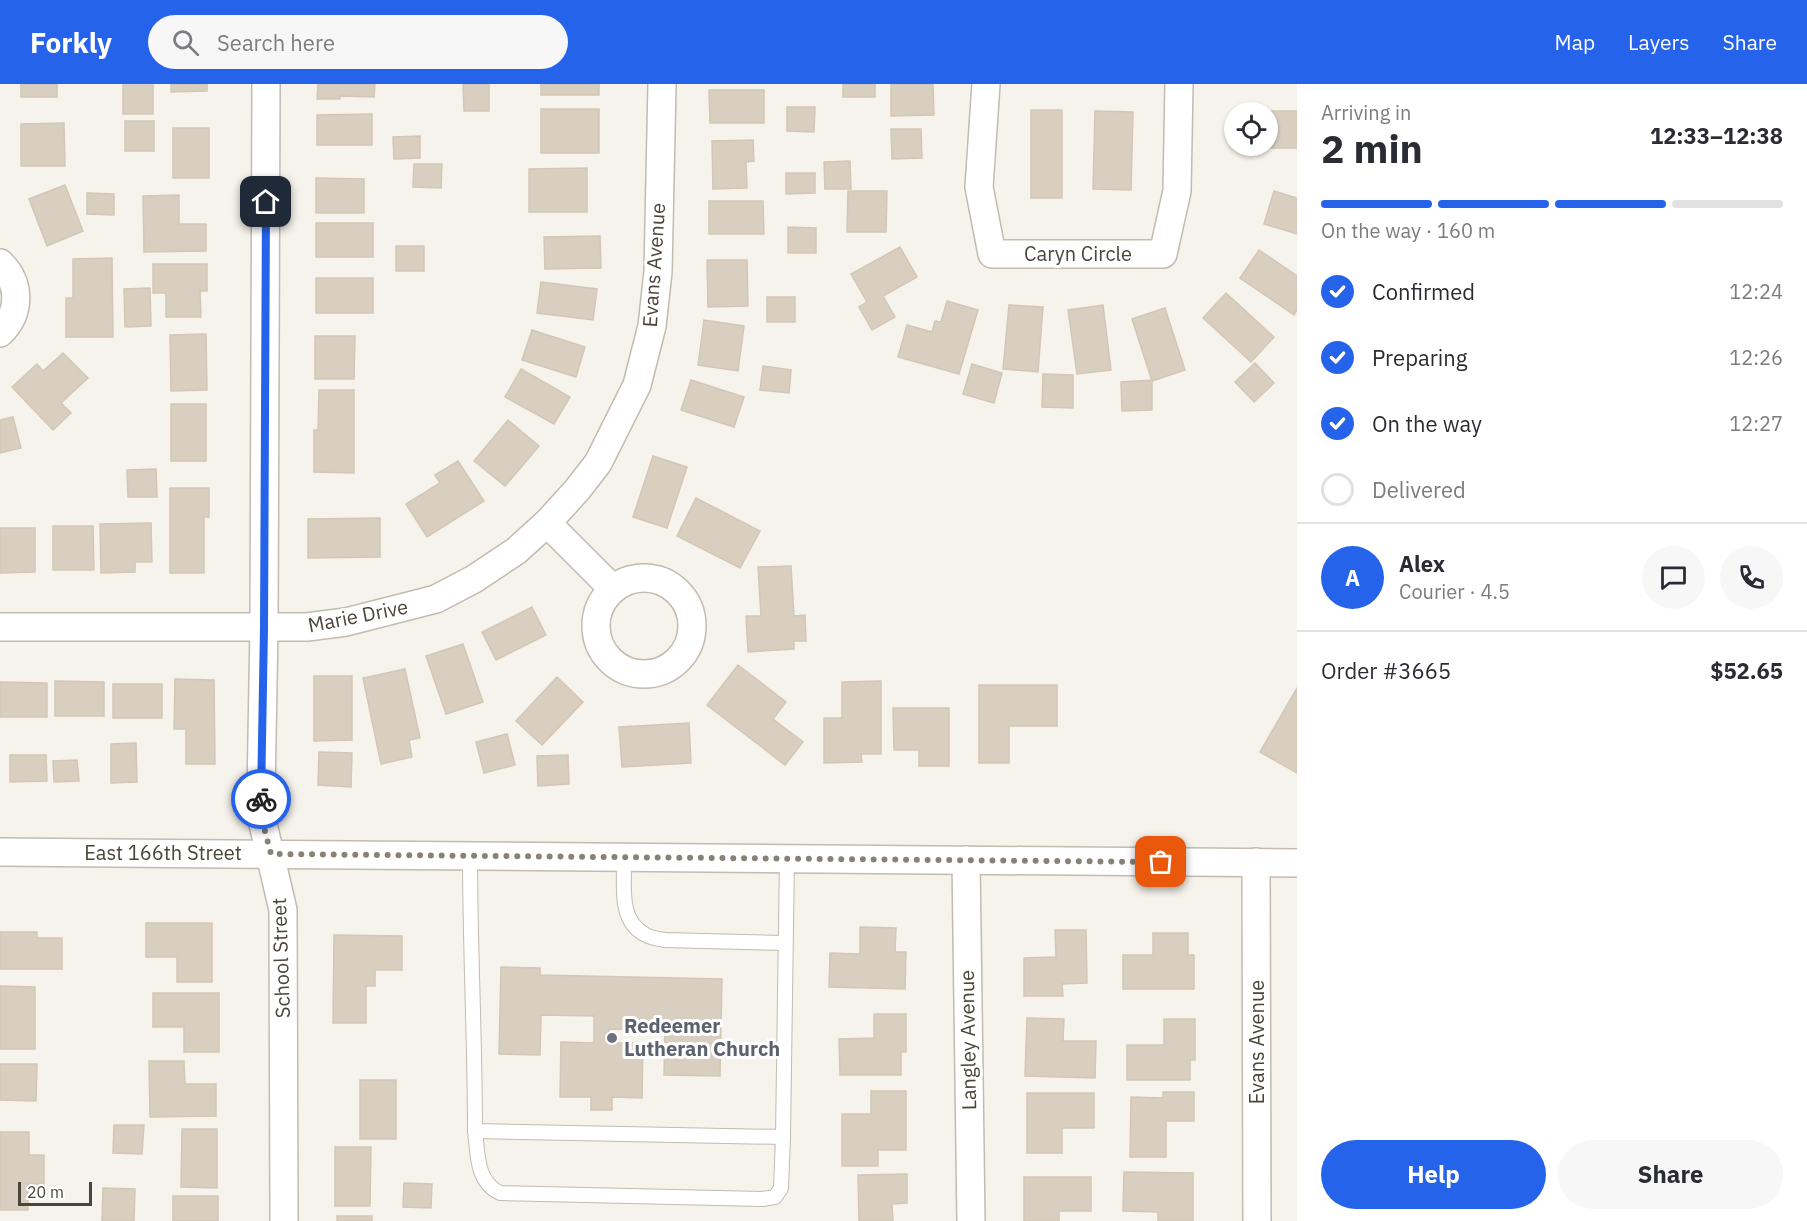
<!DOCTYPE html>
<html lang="en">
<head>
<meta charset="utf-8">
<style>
	body { margin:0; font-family:"IBM Plex Sans",sans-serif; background:#f7f7f7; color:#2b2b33; height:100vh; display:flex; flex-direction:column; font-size:22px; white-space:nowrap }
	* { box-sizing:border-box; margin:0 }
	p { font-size:20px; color:#7c7c81 }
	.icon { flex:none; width:33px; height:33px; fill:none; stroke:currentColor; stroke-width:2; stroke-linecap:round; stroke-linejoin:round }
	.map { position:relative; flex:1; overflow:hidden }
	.panel { display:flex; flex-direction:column; background:#fff; width:510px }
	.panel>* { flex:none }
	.tools { position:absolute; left:1224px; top:18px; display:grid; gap:12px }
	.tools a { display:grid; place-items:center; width:54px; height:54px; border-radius:50%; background:#fff; box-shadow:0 2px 4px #0004; font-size:30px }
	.scale { position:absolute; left:18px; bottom:15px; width:74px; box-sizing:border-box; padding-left:6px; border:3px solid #4b4439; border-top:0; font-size:16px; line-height:21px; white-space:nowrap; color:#4b4439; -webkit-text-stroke:4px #fff; paint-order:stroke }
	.pin { position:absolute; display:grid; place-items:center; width:51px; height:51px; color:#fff; margin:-26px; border-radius:12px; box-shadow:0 3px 9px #0006 }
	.courier { position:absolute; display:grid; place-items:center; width:60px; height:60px; margin:-30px; border:4px solid #2563eb; border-radius:50%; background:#fff; color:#222; box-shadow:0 2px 8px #0007 }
	.summary em { font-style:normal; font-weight:700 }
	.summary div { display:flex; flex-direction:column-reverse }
	.summary { display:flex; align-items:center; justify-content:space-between; height:102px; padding:0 24px }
	h1 { font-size:39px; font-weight:700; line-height:45px }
	.bar { display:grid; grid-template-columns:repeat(4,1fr); gap:9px 6px; align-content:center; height:72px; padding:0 24px }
	.bar i { height:8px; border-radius:4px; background:#e1e1e2 }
	.bar .current { background:#2563eb }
	.bar p { grid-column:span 4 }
	.line { display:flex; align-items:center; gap:15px; padding:0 24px; border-top:2px solid #e1e1e2 }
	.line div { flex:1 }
	.round { display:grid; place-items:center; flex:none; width:63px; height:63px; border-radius:32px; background:#f7f7f7 }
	ol { padding:0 24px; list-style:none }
	li { display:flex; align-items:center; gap:18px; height:66px }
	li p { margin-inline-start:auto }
	li .icon { padding:6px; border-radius:50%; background:#2563eb; color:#fff; stroke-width:4 }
	li:last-child { color:#7c7c81 }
	li i { width:33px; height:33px; border:3px solid #e1e1e2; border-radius:50% }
	.primary-button { display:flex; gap:12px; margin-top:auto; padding:12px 24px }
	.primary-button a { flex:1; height:69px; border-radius:36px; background:#2563eb; color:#fff; font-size:24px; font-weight:700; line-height:69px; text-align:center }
	.primary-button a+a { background:#f7f7f7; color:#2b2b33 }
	header { display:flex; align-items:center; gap:36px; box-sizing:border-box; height:84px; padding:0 30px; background:#2563eb; color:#fff }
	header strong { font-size:28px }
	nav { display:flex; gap:33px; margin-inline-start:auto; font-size:21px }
	.search { width:420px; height:54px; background:#f7f7f7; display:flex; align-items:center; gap:15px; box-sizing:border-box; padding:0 21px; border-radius:33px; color:#7c7c81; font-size:22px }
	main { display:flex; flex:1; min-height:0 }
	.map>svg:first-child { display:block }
	.building { fill:#d8cfc1; stroke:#d3c7b4; stroke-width:1.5 }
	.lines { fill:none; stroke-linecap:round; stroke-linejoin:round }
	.lane-casing { stroke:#c2bbae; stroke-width:16 }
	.street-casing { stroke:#c2bbae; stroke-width:30 }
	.lane { stroke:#fff; stroke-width:14 }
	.street { stroke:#fff; stroke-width:27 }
	.done { stroke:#878178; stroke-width:6; stroke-dasharray:0 10.8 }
	.route { stroke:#2563eb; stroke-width:8 }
	.worship-dot { fill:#6b7280; stroke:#fff; stroke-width:2 }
	.labels { text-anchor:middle; stroke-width:6; stroke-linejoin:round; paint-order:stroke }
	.street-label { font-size:20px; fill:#4b4439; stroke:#fff }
	.worship-label { font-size:20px; font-weight:bold; fill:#5b616d; stroke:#fff; text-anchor:start }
</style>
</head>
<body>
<header>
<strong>Forkly</strong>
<div class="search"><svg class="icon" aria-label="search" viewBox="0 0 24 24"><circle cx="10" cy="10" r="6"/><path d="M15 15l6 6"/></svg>Search here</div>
<nav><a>Map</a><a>Layers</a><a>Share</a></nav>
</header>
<main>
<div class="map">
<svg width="1297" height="1137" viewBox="0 0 1297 1137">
	<rect width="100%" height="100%" fill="#f6f3ec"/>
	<g class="building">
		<rect x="21" y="0" width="36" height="13"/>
		<polygon points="171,0 207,0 207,7 171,8"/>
		<polygon points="318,0 375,0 374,13 340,12 340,15 317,15"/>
		<polygon points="463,0 489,0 489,27 464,27"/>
		<rect x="541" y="0" width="58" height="11"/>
		<rect x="843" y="0" width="32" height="13"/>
		<polygon points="891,0 933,0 934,31 891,32"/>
		<rect x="123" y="1" width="30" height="29"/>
		<polygon points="709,6 764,6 764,39 710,39"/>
		<polygon points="787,23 815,23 814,48 787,47"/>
		<rect x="541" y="25" width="58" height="44"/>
		<rect x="1031" y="26" width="31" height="88"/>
		<polygon points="1095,27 1133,28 1131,106 1093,105"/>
		<polygon points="1236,27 1297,27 1297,64 1236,64 1236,62 1268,62 1268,28 1236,28"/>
		<polygon points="372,30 372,61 317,61 317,31"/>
		<rect x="125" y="37" width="29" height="30"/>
		<polygon points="64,39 65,82 21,82 21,40"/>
		<rect x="173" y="44" width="36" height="50"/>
		<polygon points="891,45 921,45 922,74 892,75"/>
		<polygon points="420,52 420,74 394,75 393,53"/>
		<polygon points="753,56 754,77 746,78 747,104 713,105 712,57"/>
		<polygon points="850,77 851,105 825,105 824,78"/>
		<polygon points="414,80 442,80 441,104 413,103"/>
		<polygon points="587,84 587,128 529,128 529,85"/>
		<polygon points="786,89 815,89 815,109 786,110"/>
		<polygon points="316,94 364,95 364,129 316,129"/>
		<polygon points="65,101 83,147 47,162 29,115"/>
		<polygon points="848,107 887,107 886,148 847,148"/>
		<polygon points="1274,107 1297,114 1297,150 1264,140"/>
		<polygon points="87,109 114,110 114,131 87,130"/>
		<polygon points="179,111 179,140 206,140 206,167 144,168 143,112"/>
		<polygon points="709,117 763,117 764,150 709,150"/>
		<rect x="316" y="139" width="57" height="34"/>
		<polygon points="788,143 816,144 816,169 788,169"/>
		<polygon points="600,152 601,184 545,185 544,153"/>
		<rect x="396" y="162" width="28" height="25"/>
		<polygon points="900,163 917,193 883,212 895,233 872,246 859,223 867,218 851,190"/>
		<polygon points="1259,166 1297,192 1297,226 1294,231 1240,194"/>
		<polygon points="112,174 113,253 66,253 66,214 73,214 73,175"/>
		<polygon points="707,176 747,176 748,222 708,223"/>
		<polygon points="153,180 207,180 207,207 200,207 201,233 166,233 166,209 153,209"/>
		<rect x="316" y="194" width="57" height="35"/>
		<polygon points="541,198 597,205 593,236 537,229"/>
		<polygon points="150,204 151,242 125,243 124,205"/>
		<polygon points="1226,209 1274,253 1251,278 1203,234"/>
		<rect x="767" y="213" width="28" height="25"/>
		<polygon points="947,217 978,226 959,290 898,273 907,241 932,248 935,237 941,238"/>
		<polygon points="1009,221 1043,223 1038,288 1003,285"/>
		<polygon points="1103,221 1111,286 1077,290 1068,226"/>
		<polygon points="1165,224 1185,286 1152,297 1132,235"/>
		<polygon points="704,236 744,242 738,287 698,281"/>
		<polygon points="532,246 585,263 576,293 522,276"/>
		<polygon points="206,250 207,306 171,307 170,251"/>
		<polygon points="315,252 355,252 354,295 315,295"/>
		<polygon points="63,269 88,294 61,319 71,329 53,346 12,303 37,280 43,287"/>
		<polygon points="1255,279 1274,299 1254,318 1235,298"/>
		<polygon points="972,280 1002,289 994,319 963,310"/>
		<polygon points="763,282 791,286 789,309 760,306"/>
		<polygon points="521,285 570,313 554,340 505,313"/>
		<polygon points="1043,290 1073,291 1073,324 1042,323"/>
		<polygon points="691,296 744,313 734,343 681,326"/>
		<polygon points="1152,296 1152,326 1122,327 1121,298"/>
		<polygon points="319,306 354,306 354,389 314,388 314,346 318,346"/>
		<rect x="171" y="320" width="35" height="57"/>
		<polygon points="13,333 21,364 0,369 0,336"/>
		<polygon points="508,336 539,362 505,402 474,377"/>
		<polygon points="653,372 687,383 667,444 633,433"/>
		<polygon points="458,377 484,417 427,453 406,420 440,399 435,391"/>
		<polygon points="156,385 157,413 128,413 127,386"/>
		<polygon points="170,404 209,404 209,433 204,433 204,489 170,489"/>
		<polygon points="696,414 760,447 740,484 677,452"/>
		<polygon points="380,434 380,473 308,474 308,435"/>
		<polygon points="151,439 152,478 135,478 135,488 101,489 100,440"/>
		<polygon points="53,442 93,442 94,486 53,486"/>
		<polygon points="0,444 35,444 35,488 0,489"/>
		<polygon points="791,482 794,532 805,531 806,557 794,557 794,565 748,568 746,532 761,532 758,483"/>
		<polygon points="532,523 546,551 496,576 482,548"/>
		<polygon points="463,560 483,618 446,630 426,572"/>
		<polygon points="738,581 786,618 773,635 803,658 785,681 707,621"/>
		<polygon points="405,585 420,654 409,656 412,673 381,680 363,594"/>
		<polygon points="314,592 352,592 352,656 314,657"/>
		<polygon points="557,593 583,618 542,661 516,637"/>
		<polygon points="175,595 214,596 215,680 186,680 186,645 174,645"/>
		<polygon points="55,597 104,598 104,632 55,632"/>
		<polygon points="881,597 881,670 861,670 862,678 824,679 824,634 842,634 842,598"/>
		<polygon points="0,598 47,599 47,633 0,633"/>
		<rect x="113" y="600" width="49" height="34"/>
		<polygon points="979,601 1057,601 1057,642 1009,642 1009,679 979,679"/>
		<polygon points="1297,604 1297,689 1260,668"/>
		<polygon points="893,624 949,624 949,682 919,682 919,666 894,666"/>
		<polygon points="689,639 691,679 622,683 619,643"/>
		<polygon points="507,650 515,681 484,689 476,658"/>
		<polygon points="136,659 137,698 111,699 111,660"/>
		<polygon points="319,668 352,669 351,703 318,701"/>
		<polygon points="10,671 46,671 47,697 10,698"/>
		<polygon points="568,671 569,700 538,702 537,672"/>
		<polygon points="77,676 79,697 54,698 53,677"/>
		<polygon points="146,839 212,839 212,898 177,898 177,873 146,873"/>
		<polygon points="860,843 896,844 895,868 906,868 905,905 829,903 830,869 860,870"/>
		<polygon points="1055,846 1086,846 1087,899 1062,900 1063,912 1024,912 1024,874 1056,873"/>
		<polygon points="0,848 37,848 37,854 62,854 62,885 0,885"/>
		<polygon points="1153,849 1188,849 1188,871 1194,871 1194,905 1123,905 1123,871 1153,871"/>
		<polygon points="334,851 402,852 402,886 375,886 375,902 366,902 366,939 333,939"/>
		<polygon points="501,883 540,884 540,891 722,895 720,992 664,991 665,946 609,945 609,959 643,959 642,1014 612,1013 612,1026 591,1026 591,1013 560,1013 561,958 594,959 594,932 541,931 540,971 499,970"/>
		<polygon points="0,902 35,903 35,965 0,965"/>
		<polygon points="153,909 219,909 219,968 184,968 184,943 153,943"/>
		<polygon points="874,930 906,930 906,968 901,968 901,991 840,991 839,955 874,954"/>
		<polygon points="1027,934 1064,935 1063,957 1096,957 1095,994 1025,992"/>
		<polygon points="1164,935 1195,935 1195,976 1190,976 1190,996 1127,996 1127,961 1164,961"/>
		<polygon points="149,977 184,977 185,1000 216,1000 216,1032 150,1033"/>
		<polygon points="0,980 37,980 36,1017 0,1016"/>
		<rect x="360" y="996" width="36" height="59"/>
		<polygon points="871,1007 906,1007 906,1066 878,1066 878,1082 842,1082 842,1030 871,1030"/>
		<polygon points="1163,1008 1194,1008 1194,1037 1166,1037 1166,1073 1130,1073 1131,1013 1163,1014"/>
		<polygon points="1027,1009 1094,1009 1094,1044 1062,1044 1062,1069 1027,1069"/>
		<polygon points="114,1041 144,1041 142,1070 113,1069"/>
		<polygon points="182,1045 217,1045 217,1104 181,1103"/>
		<polygon points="0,1048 29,1048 29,1071 44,1071 44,1100 28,1100 28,1126 0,1126"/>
		<polygon points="335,1063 371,1063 370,1122 335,1122"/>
		<polygon points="1124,1088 1193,1089 1193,1137 1158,1137 1158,1128 1123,1127"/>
		<polygon points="907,1090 907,1119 892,1120 893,1137 859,1137 858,1091"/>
		<polygon points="1024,1093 1091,1093 1091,1127 1059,1127 1059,1137 1024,1137"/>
		<polygon points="404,1099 432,1100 431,1124 403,1123"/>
		<polygon points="103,1104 135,1105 134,1137 102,1137"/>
		<rect x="173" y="1112" width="45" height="25"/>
		<rect x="337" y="1132" width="35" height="5"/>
	</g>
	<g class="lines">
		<g class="lane-casing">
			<g id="lane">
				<path d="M470,771C470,863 475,955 475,1047L783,1053L787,773"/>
				<path d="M624,772C625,799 617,837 646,851C651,854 659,855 665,856L785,859"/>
				<path d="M475,1047C478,1070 476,1098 500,1109L762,1115L775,1113L781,1104L783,1053"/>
			</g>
		</g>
		<g class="street-casing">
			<g id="street">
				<polyline points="266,0 264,544 261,708 263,740 283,826 284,1137"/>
				<polyline points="986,0 979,103 992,170 1163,170 1177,107 1179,0"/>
				<path d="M0,179C21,199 21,229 0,249"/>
				<polyline points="547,439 613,505"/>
				<circle cx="644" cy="542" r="48"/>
				<polyline points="0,543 307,543 346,538 436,515 474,495 516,467 547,439 577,406 598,379 637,301 652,242 658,188 662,0"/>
				<polyline points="0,768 1297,779"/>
				<polyline points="966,776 971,1137"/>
				<polyline points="1256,778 1257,1137"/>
			</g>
		</g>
		<use href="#lane" class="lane"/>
		<use href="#street" class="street"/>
	</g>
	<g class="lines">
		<polyline class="done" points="261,715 263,740 271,770 1161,778"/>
		<polyline class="route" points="261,715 264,544 266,118"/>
	</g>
	<circle class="worship-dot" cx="612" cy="954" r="6"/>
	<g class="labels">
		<g class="street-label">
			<text x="1078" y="177">Caryn Circle</text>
			<text transform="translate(654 181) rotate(-86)" y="7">Evans Avenue</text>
			<text transform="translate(358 532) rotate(-11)" y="7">Marie Drive</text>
			<text x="163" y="776">East 166th Street</text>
			<text transform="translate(281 874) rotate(-92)" y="7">School Street</text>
			<text transform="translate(968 956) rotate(-91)" y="7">Langley Avenue</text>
			<text transform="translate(1257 958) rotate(-90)" y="7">Evans Avenue</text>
		</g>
		<g class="worship-label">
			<text x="624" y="949">Redeemer<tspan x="624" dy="23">Lutheran Church</tspan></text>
		</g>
	</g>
</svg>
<div class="tools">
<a><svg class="icon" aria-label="locate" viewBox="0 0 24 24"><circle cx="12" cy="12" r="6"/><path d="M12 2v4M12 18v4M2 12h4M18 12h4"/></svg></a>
</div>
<div class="scale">20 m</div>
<div class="pin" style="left:1161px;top:778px;background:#ea580c"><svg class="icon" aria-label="bag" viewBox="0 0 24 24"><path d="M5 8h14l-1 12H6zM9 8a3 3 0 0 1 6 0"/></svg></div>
<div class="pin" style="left:266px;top:118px;background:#1f2937"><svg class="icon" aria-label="home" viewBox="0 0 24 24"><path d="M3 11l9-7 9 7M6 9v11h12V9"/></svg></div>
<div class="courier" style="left:261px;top:715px"><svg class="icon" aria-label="bike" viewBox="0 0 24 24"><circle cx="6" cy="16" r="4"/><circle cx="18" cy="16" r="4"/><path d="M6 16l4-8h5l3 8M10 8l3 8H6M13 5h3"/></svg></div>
</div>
<section class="panel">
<div class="summary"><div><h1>2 min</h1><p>Arriving in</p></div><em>12:33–12:38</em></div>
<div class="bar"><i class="current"></i><i class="current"></i><i class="current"></i><i></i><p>On the way · 160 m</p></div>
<ol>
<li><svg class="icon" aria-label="check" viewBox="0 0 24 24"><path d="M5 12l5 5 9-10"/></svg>Confirmed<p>12:24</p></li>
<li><svg class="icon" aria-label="check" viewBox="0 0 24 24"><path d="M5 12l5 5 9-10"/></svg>Preparing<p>12:26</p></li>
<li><svg class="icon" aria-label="check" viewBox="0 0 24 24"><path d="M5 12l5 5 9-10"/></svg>On the way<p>12:27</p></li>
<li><i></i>Delivered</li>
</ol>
<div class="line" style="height:108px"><b class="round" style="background:#2563eb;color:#fff">A</b><div><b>Alex</b><p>Courier · 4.5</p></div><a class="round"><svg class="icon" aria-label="chat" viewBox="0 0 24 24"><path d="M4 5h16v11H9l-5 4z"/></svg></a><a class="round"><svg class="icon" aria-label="phone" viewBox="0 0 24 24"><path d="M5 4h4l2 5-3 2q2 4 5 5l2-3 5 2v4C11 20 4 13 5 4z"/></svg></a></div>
<div class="line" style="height:78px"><div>Order #3665</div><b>$52.65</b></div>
<div class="primary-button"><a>Help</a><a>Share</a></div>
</section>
</main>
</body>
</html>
